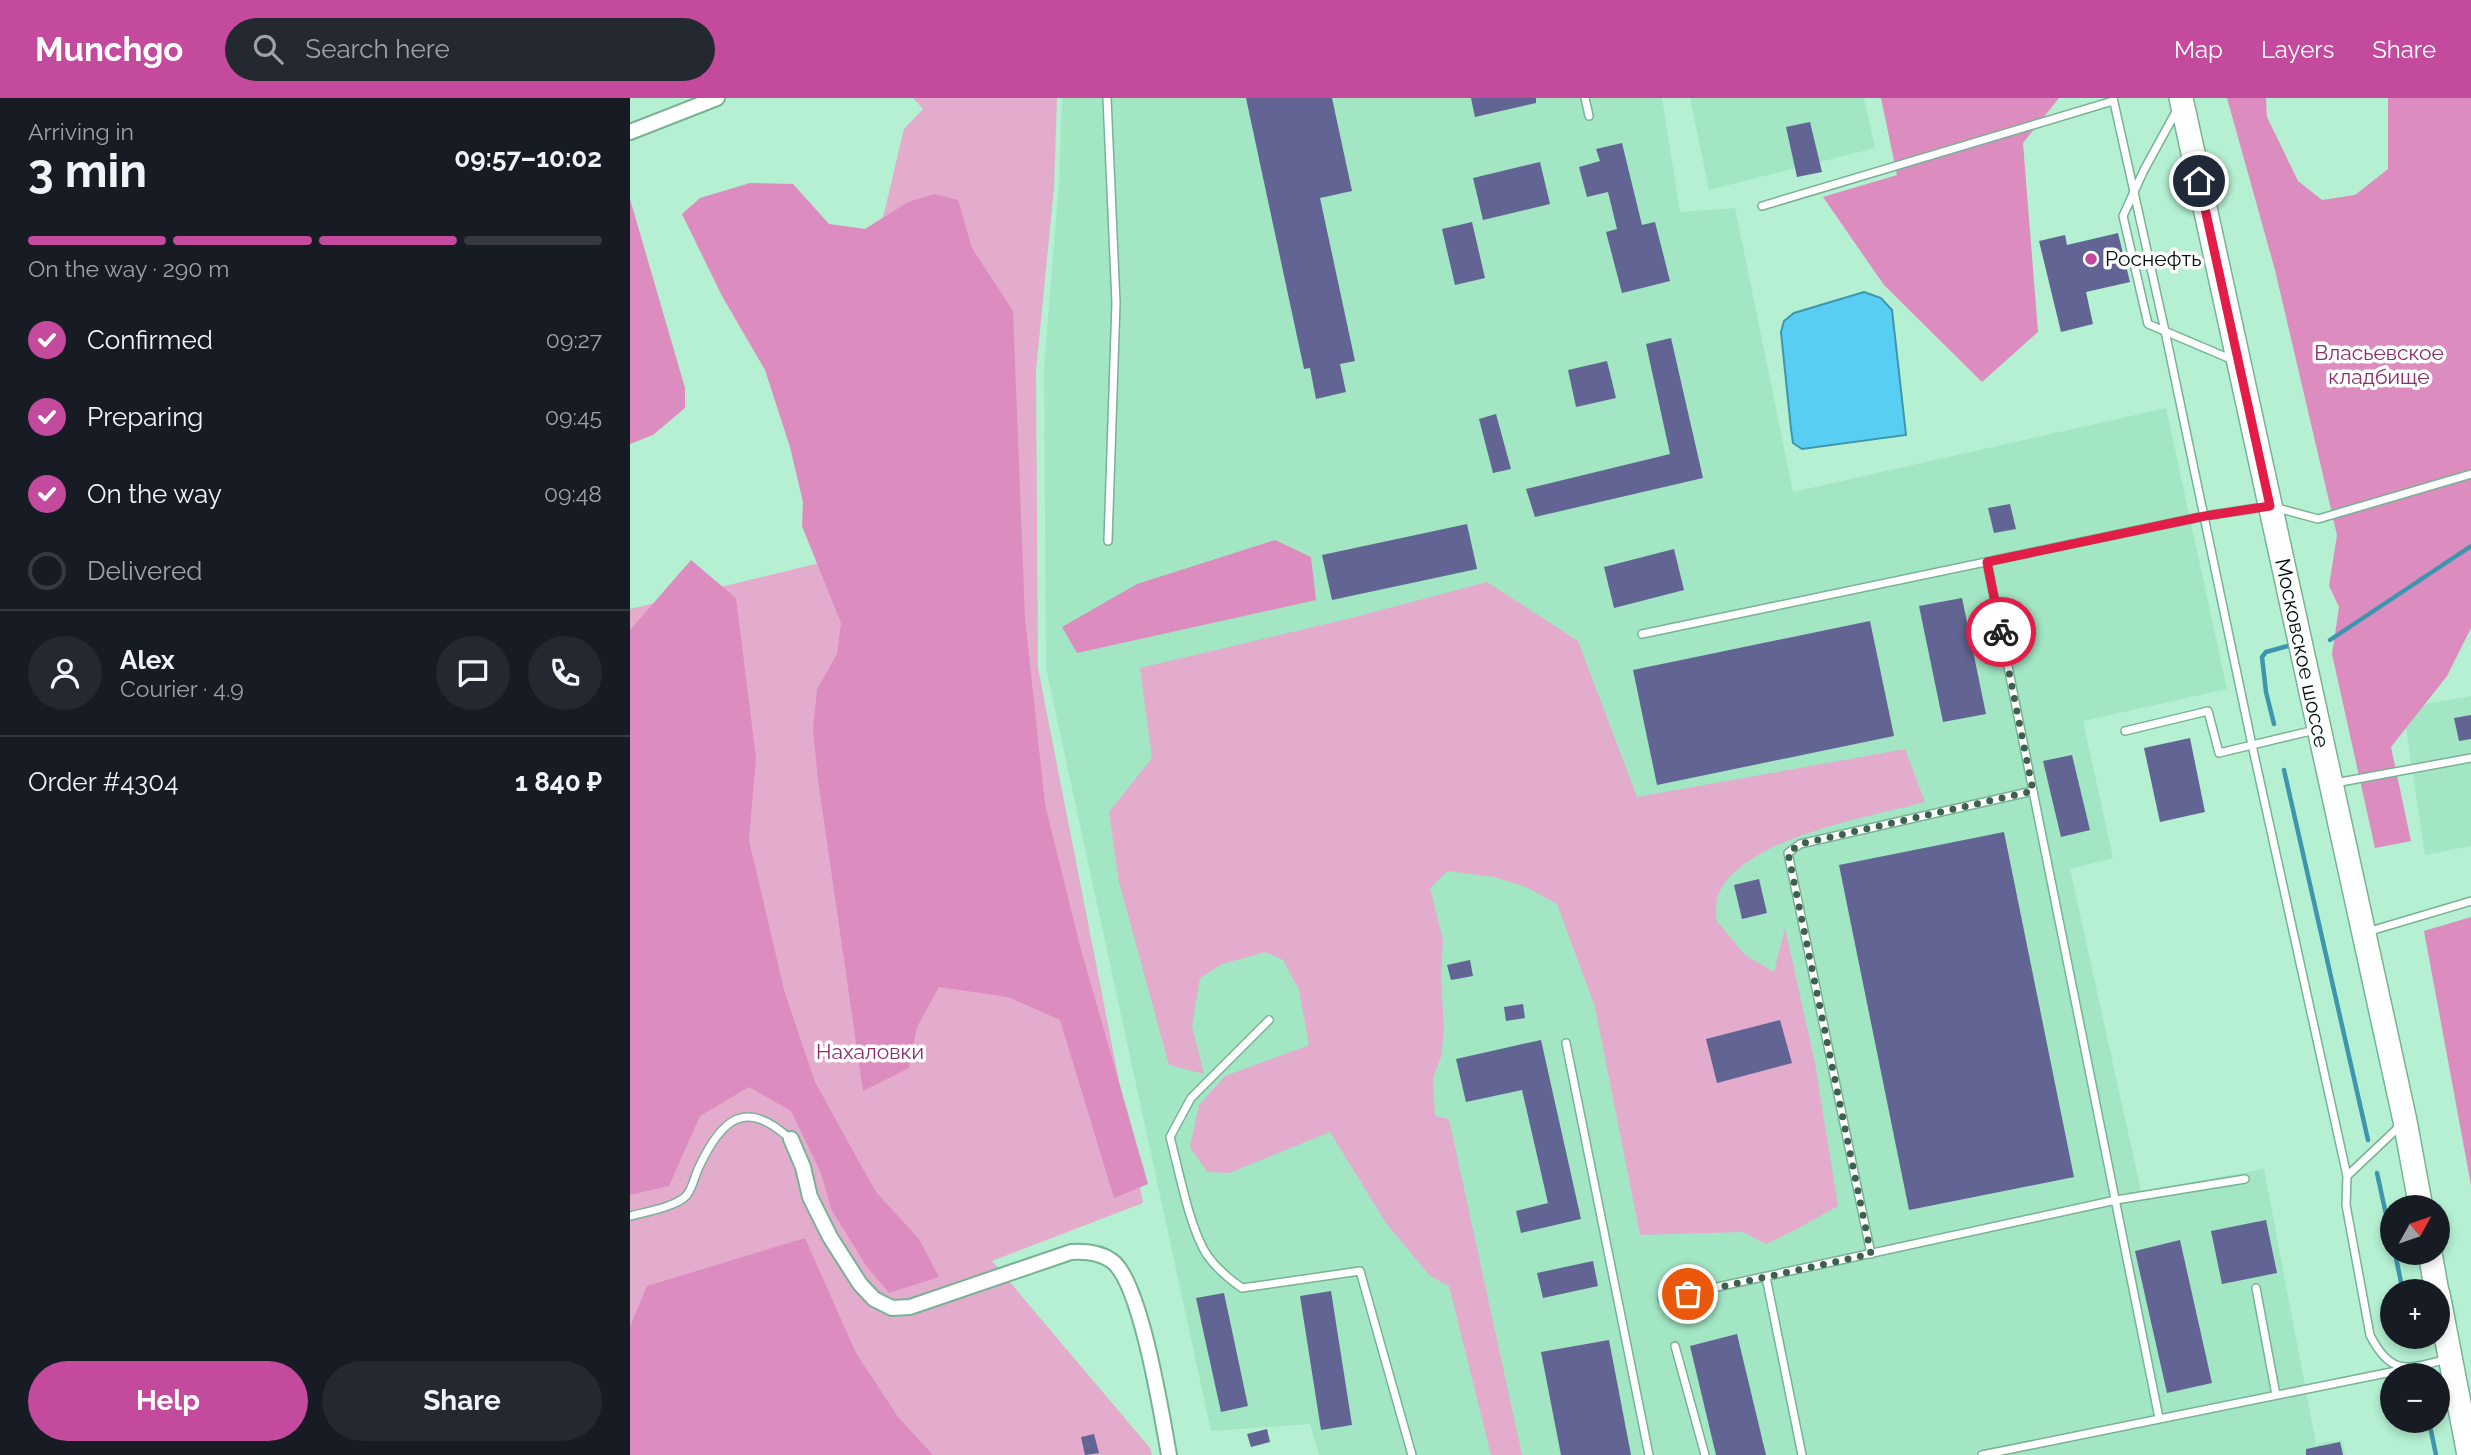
<!DOCTYPE html>
<html lang="en">
<head>
<meta charset="utf-8">
<style>
	body { margin:0; font-family:Raleway,sans-serif; background:#242831; color:#f1f3f6; height:100vh; display:flex; flex-direction:column; font-size:26px; white-space:nowrap }
	* { box-sizing:border-box; margin:0 }
	p { font-size:23px; color:#9ea1a6 }
	.icon { flex:none; width:38px; height:38px; fill:none; stroke:currentColor; stroke-width:2; stroke-linecap:round; stroke-linejoin:round }
	.map { position:relative; flex:1; overflow:hidden }
	.details { display:flex; flex-direction:column; background:#171b24; width:630px }
	.details>* { flex:none }
	.needle { width:46px; rotate:50deg }
	.buttons { position:absolute; left:1750px; top:1097px; display:grid; gap:14px }
	.buttons a { display:grid; place-items:center; width:70px; height:70px; border-radius:50%; background:#171b24; box-shadow:0 4px 10px #0003; font-size:35px }
	.pin { position:absolute; display:grid; place-items:center; width:60px; height:60px; color:#fff; margin:-30px; border:4px solid #fff; border-radius:50%; box-shadow:0 2px 7px #0007 }
	.courier { position:absolute; display:grid; place-items:center; width:70px; height:70px; margin:-35px; border:5px solid #e11d48; border-radius:50%; background:#fff; color:#222; box-shadow:0 2px 9px #0007 }
	.headline em { font-style:normal; font-weight:700 }
	.headline div { display:flex; flex-direction:column-reverse }
	.headline { display:flex; align-items:center; justify-content:space-between; height:119px; padding:0 28px }
	h1 { font-size:46px; font-weight:700; line-height:52px }
	.bar { display:grid; grid-template-columns:repeat(4,1fr); gap:10px 7px; align-content:center; height:84px; padding:0 28px }
	.bar i { height:9px; border-radius:5px; background:#363941 }
	.bar .on { background:#c44a9e }
	.bar p { grid-column:span 4 }
	.line { display:flex; align-items:center; gap:18px; padding:0 28px; border-top:2px solid #363941 }
	.line div { flex:1 }
	.round { display:grid; place-items:center; flex:none; width:74px; height:74px; border-radius:37px; background:#242831 }
	ol { padding:0 28px; list-style:none }
	li { display:flex; align-items:center; gap:21px; height:77px }
	li p { margin-inline-start:auto }
	li .icon { padding:7px; border-radius:50%; background:#c44a9e; color:#fff; stroke-width:4 }
	li:last-child { color:#9ea1a6 }
	li i { width:38px; height:38px; border:4px solid #363941; border-radius:50% }
	.button { display:flex; gap:14px; margin-top:auto; padding:14px 28px }
	.button a { flex:1; height:80px; border-radius:42px; background:#c44a9e; color:#fff; font-size:28px; font-weight:700; line-height:80px; text-align:center }
	.button a+a { background:#242831; color:#f1f3f6 }
	header { display:flex; align-items:center; gap:42px; box-sizing:border-box; height:98px; padding:0 35px; background:#c44a9e; color:#fff }
	header strong { font-size:33px }
	nav { display:flex; gap:38px; margin-inline-start:auto; font-size:24px }
	.search { width:490px; height:63px; background:#242831; display:flex; align-items:center; gap:18px; box-sizing:border-box; padding:0 24px; border-radius:38px; color:#9ea1a6; font-size:26px }
	main { display:flex; flex:1; min-height:0 }
	.map>svg:first-child { display:block }
	.built { fill:#a2e6c4 }
	.green { fill:#e3accd }
	.forest { fill:#dd8cbf }
	.water { fill:#59cef3; stroke:#3e96ad; stroke-width:2 }
	.lines { fill:none; stroke-linecap:round; stroke-linejoin:round }
	.stream { stroke:#3e96ad; stroke-width:4.5 }
	.building { fill:#626493 }
	.service-casing { stroke:#78b295; stroke-width:10 }
	.minor-casing { stroke:#78b295; stroke-width:18 }
	.primary-casing { stroke:#78b295; stroke-width:26 }
	.service { stroke:#fff; stroke-width:7 }
	.minor { stroke:#fff; stroke-width:14 }
	.primary { stroke:#fff; stroke-width:23 }
	.done { stroke:#3f604f; stroke-width:7; stroke-dasharray:0 12.6 }
	.route { stroke:#e11d48; stroke-width:9 }
	.poi-dot { fill:#c44a9e; stroke:#fff; stroke-width:2.5 }
	.labels { text-anchor:middle; stroke-width:7; stroke-linejoin:round; paint-order:stroke }
	.poi-label { font-size:21px; fill:#001309; stroke:#fff; text-anchor:start }
	.park-label { font-size:21px; fill:#8a2c6d; stroke:#fff }
	.street-label { font-size:21px; fill:#001309; stroke:#fff }
</style>
</head>
<body>
<header>
<strong>Munchgo</strong>
<div class="search"><svg class="icon" aria-label="search" viewBox="0 0 24 24"><circle cx="10" cy="10" r="6"/><path d="M15 15l6 6"/></svg>Search here</div>
<nav><a>Map</a><a>Layers</a><a>Share</a></nav>
</header>
<main>
<section class="details">
<div class="headline"><div><h1>3 min</h1><p>Arriving in</p></div><em>09:57–10:02</em></div>
<div class="bar"><i class="on"></i><i class="on"></i><i class="on"></i><i></i><p>On the way · 290 m</p></div>
<ol>
<li><svg class="icon" aria-label="check" viewBox="0 0 24 24"><path d="M5 12l5 5 9-10"/></svg>Confirmed<p>09:27</p></li>
<li><svg class="icon" aria-label="check" viewBox="0 0 24 24"><path d="M5 12l5 5 9-10"/></svg>Preparing<p>09:45</p></li>
<li><svg class="icon" aria-label="check" viewBox="0 0 24 24"><path d="M5 12l5 5 9-10"/></svg>On the way<p>09:48</p></li>
<li><i></i>Delivered</li>
</ol>
<div class="line" style="height:126px"><a class="round"><svg class="icon" aria-label="person" viewBox="0 0 24 24"><circle cx="12" cy="8" r="4"/><path d="M4 21q1-7 8-7t8 7"/></svg></a><div><b>Alex</b><p>Courier · 4.9</p></div><a class="round"><svg class="icon" aria-label="chat" viewBox="0 0 24 24"><path d="M4 5h16v11H9l-5 4z"/></svg></a><a class="round"><svg class="icon" aria-label="phone" viewBox="0 0 24 24"><path d="M5 4h4l2 5-3 2q2 4 5 5l2-3 5 2v4C11 20 4 13 5 4z"/></svg></a></div>
<div class="line" style="height:91px"><div>Order #4304</div><b>1 840 ₽</b></div>
<div class="button"><a>Help</a><a>Share</a></div>
</section>
<div class="map">
<svg width="1841" height="1357" viewBox="0 0 1841 1357">
	<rect width="100%" height="100%" fill="#b5f0d2"/>
	<g class="built">
		<polygon points="432,0 1032,0 1050,114 1105,110 1163,394 1536,310 1597,591 1453,623 1483,760 1440,771 1511,1093 1634,1071 1686,1346 1712,1342 1715,1357 689,1357 680,1326 581,1333 416,570 414,271 429,84"/>
		<polygon points="1060,0 1234,0 1245,50 1079,92"/>
		<polygon points="1841,598 1841,748 1795,757 1773,610"/>
	</g>
	<g class="green">
		<polygon points="283,0 427,0 424,90 406,273 408,570 513,1105 362,1163 520,1350 522,1357 0,1357 0,511 243,452 243,162 274,31 293,11"/>
		<path d="M857,484L948,543L1007,699L1275,651L1295,704C1240,719 1115,739 1089,795C1085,802 1087,814 1086,822L1115,857L1144,874L1155,830L1185,965L1208,1108L1165,1132L1136,1146L1113,1134L1010,1137L965,909L927,806L896,789L864,779L818,773L800,790L813,842L811,879L814,931L811,959L803,980L805,1018L819,1021L892,1357H861L819,1188L800,1178L756,1125L700,1034L599,1075L577,1074L560,1049L569,1007L595,978L679,947L669,892L653,862L636,854L592,866L570,880L562,928L574,976L539,967L489,784L479,714L522,660L510,570L721,520Z"/>
	</g>
	<g class="forest">
		<polygon points="1251,0 1429,0 1393,45 1408,234 1352,284 1254,187 1193,99 1267,77"/>
		<polygon points="1597,0 1636,0 1637,19 1668,83 1692,102 1725,97 1758,71 1758,0 1841,0 1841,530 1817,578 1761,649 1781,743 1745,750 1702,556 1709,509 1699,488 1707,437 1645,172"/>
		<polygon points="120,85 163,86 199,126 235,131 278,104 304,96 328,102 342,150 383,213 395,520 415,706 450,848 518,1086 484,1100 430,922 378,899 309,889 287,929 279,970 233,993 188,682 183,631 187,591 207,556 211,525 172,428 173,404 160,349 135,272 92,198 52,116 70,100"/>
		<polygon points="0,101 55,290 55,310 23,337 0,346"/>
		<polygon points="645,442 681,459 686,502 447,555 432,529 507,486"/>
		<polygon points="61,462 106,500 126,660 119,742 154,892 185,984 217,1042 246,1094 289,1141 309,1179 259,1195 237,1169 201,1111 191,1075 161,1013 119,989 70,1018 39,1088 0,1097 0,532"/>
		<polygon points="1841,819 1841,1087 1794,833"/>
		<polygon points="175,1140 226,1255 268,1319 303,1357 0,1357 0,1229 17,1188"/>
	</g>
	<polygon class="water" points="1234,194 1251,200 1262,212 1276,337 1172,351 1163,345 1161,331 1151,234 1154,223 1164,215"/>
	<g class="lines">
		<g class="stream">
			<polyline points="1700,542 1841,448"/>
			<polyline points="1644,626 1636,594 1632,559 1636,554 1658,548"/>
			<polyline points="1654,672 1738,1042"/>
			<polyline points="1747,1075 1762,1144"/>
			<polyline points="1765,1155 1773,1194"/>
			<polyline points="1784,1239 1785,1245"/>
			<polyline points="1799,1323 1806,1357"/>
		</g>
	</g>
	<g class="building">
		<polygon points="616,0 702,0 722,93 690,100 725,263 710,266 716,294 686,301 680,270 674,271"/>
		<polygon points="841,0 906,0 906,5 845,19"/>
		<polygon points="1180,24 1192,74 1167,79 1156,29"/>
		<polygon points="992,45 1012,127 1025,124 1040,183 992,195 976,134 987,131 978,94 957,99 949,69 970,63 966,51"/>
		<polygon points="910,64 920,106 853,122 843,80"/>
		<polygon points="842,124 855,180 825,187 812,131"/>
		<polygon points="1488,135 1500,184 1456,194 1463,226 1431,234 1409,143 1435,137 1437,147"/>
		<polygon points="1041,240 1073,380 905,419 896,391 1040,356 1016,246"/>
		<polygon points="977,263 986,300 946,309 938,272"/>
		<polygon points="866,316 881,371 863,375 849,321"/>
		<polygon points="1380,406 1386,431 1364,435 1358,410"/>
		<polygon points="837,426 847,471 702,502 692,457"/>
		<polygon points="1044,451 1054,492 984,510 974,469"/>
		<polygon points="1332,500 1356,616 1313,624 1289,508"/>
		<polygon points="1240,523 1264,638 1027,687 1003,572"/>
		<polygon points="1841,617 1841,641 1829,643 1824,620"/>
		<polygon points="1560,640 1575,714 1530,724 1514,650"/>
		<polygon points="1442,657 1460,732 1431,739 1413,663"/>
		<polygon points="1374,734 1444,1079 1279,1112 1209,767"/>
		<polygon points="1129,781 1137,815 1112,821 1104,787"/>
		<polygon points="840,862 843,878 821,882 817,867"/>
		<polygon points="893,906 895,920 876,923 874,909"/>
		<polygon points="1150,922 1162,965 1087,985 1076,941"/>
		<polygon points="911,942 951,1121 891,1135 886,1113 918,1105 892,992 836,1004 826,961"/>
		<polygon points="1636,1122 1647,1175 1592,1186 1581,1133"/>
		<polygon points="1550,1142 1582,1285 1537,1295 1505,1153"/>
		<polygon points="963,1163 968,1188 913,1200 907,1175"/>
		<polygon points="701,1193 722,1327 691,1332 670,1198"/>
		<polygon points="594,1195 618,1308 591,1314 566,1200"/>
		<polygon points="1107,1236 1136,1357 1086,1357 1060,1248"/>
		<polygon points="979,1242 1001,1357 931,1357 911,1254"/>
		<polygon points="637,1331 640,1344 621,1349 617,1336"/>
		<polygon points="464,1336 469,1355 455,1357 451,1339"/>
		<polygon points="1710,1344 1713,1357 1676,1357 1676,1351"/>
	</g>
	<g class="lines">
		<g class="service-casing">
			<g id="service">
				<polyline points="477,0 486,205 478,443"/>
				<polyline points="955,0 959,18"/>
				<polyline points="1483,0 1535,233 1622,647 1717,1078"/>
				<polyline points="1548,10 1514,72 1493,118 1518,226 1603,262"/>
				<polyline points="1132,108 1483,3"/>
				<polyline points="1357,464 1529,1320"/>
				<polyline points="1012,536 1575,418 1640,408 1688,421 1841,376"/>
				<polyline points="1495,633 1578,613 1589,655 1685,632"/>
				<polyline points="1705,685 1841,660"/>
				<polyline points="1737,834 1841,803"/>
				<path d="M639,922L561,1000L540,1039C549,1072 559,1129 577,1157C587,1171 599,1181 612,1190L730,1173L782,1357"/>
				<polyline points="936,945 1019,1357"/>
				<path d="M1772,1026L1717,1078L1716,1107L1740,1237C1761,1279 1778,1271 1817,1261"/>
				<path d="M0,1118C15,1114 45,1109 56,1098C62,1092 65,1077 69,1069C92,1020 116,1000 160,1041"/>
				<polyline points="1241,1156 1158,755 1170,746 1403,693"/>
				<polyline points="1136,1179 1172,1357"/>
				<polyline points="1626,1190 1646,1297"/>
				<polyline points="1032,1201 1486,1102 1615,1081"/>
				<polyline points="1045,1248 1075,1357"/>
				<polyline points="1352,1357 1781,1270"/>
			</g>
		</g>
		<g class="minor-casing">
			<g id="minor">
				<polyline points="0,34 87,0"/>
				<path d="M161,1041L173,1069L180,1099L200,1139L230,1186L244,1201L262,1210L280,1209L441,1154C454,1153 470,1154 482,1163C511,1184 532,1319 539,1357"/>
			</g>
		</g>
		<g class="primary-casing">
			<g id="primary">
				<polyline points="1551,0 1775,1023 1791,1110"/>
				<polyline points="1800,1155 1807,1194"/>
				<polyline points="1808,1196 1839,1357"/>
			</g>
		</g>
		<use href="#service" class="service"/>
		<use href="#minor" class="minor"/>
		<use href="#primary" class="primary"/>
	</g>
	<g class="lines">
		<polyline class="done" points="1058,1196 1241,1156 1158,755 1170,746 1403,693 1371,534"/>
		<polyline class="route" points="1371,534 1357,464 1575,418 1640,408 1569,83"/>
	</g>
	<circle class="poi-dot" cx="1461" cy="161" r="7"/>
	<g class="labels">
		<g class="poi-label">
			<text x="1475" y="168">Роснефть</text>
		</g>
		<g class="park-label">
			<text x="1749" y="262">Власьевское<tspan x="1749" dy="24">кладбище</tspan></text>
			<text x="240" y="961">Нахаловки</text>
		</g>
		<g class="street-label">
			<text transform="translate(1672 555) rotate(78)" y="7">Московское шоссе</text>
		</g>
	</g>
</svg>
<div class="buttons">
<a><svg class="needle" viewBox="-14 -14 28 28"><path d="M0-13l5 13h-10z" fill="#e53935"/><path d="M0 13l5-13h-10z" fill="#9ea1a6"/></svg></a>
<a>+</a>
<a>−</a>
</div>
<div class="pin" style="left:1058px;top:1196px;background:#ea580c"><svg class="icon" aria-label="bag" viewBox="0 0 24 24"><path d="M5 8h14l-1 12H6zM9 8a3 3 0 0 1 6 0"/></svg></div>
<div class="pin" style="left:1569px;top:83px;background:#1f2937"><svg class="icon" aria-label="home" viewBox="0 0 24 24"><path d="M3 11l9-7 9 7M6 9v11h12V9"/></svg></div>
<div class="courier" style="left:1371px;top:534px"><svg class="icon" aria-label="bike" viewBox="0 0 24 24"><circle cx="6" cy="16" r="4"/><circle cx="18" cy="16" r="4"/><path d="M6 16l4-8h5l3 8M10 8l3 8H6M13 5h3"/></svg></div>
</div>
</main>
</body>
</html>
